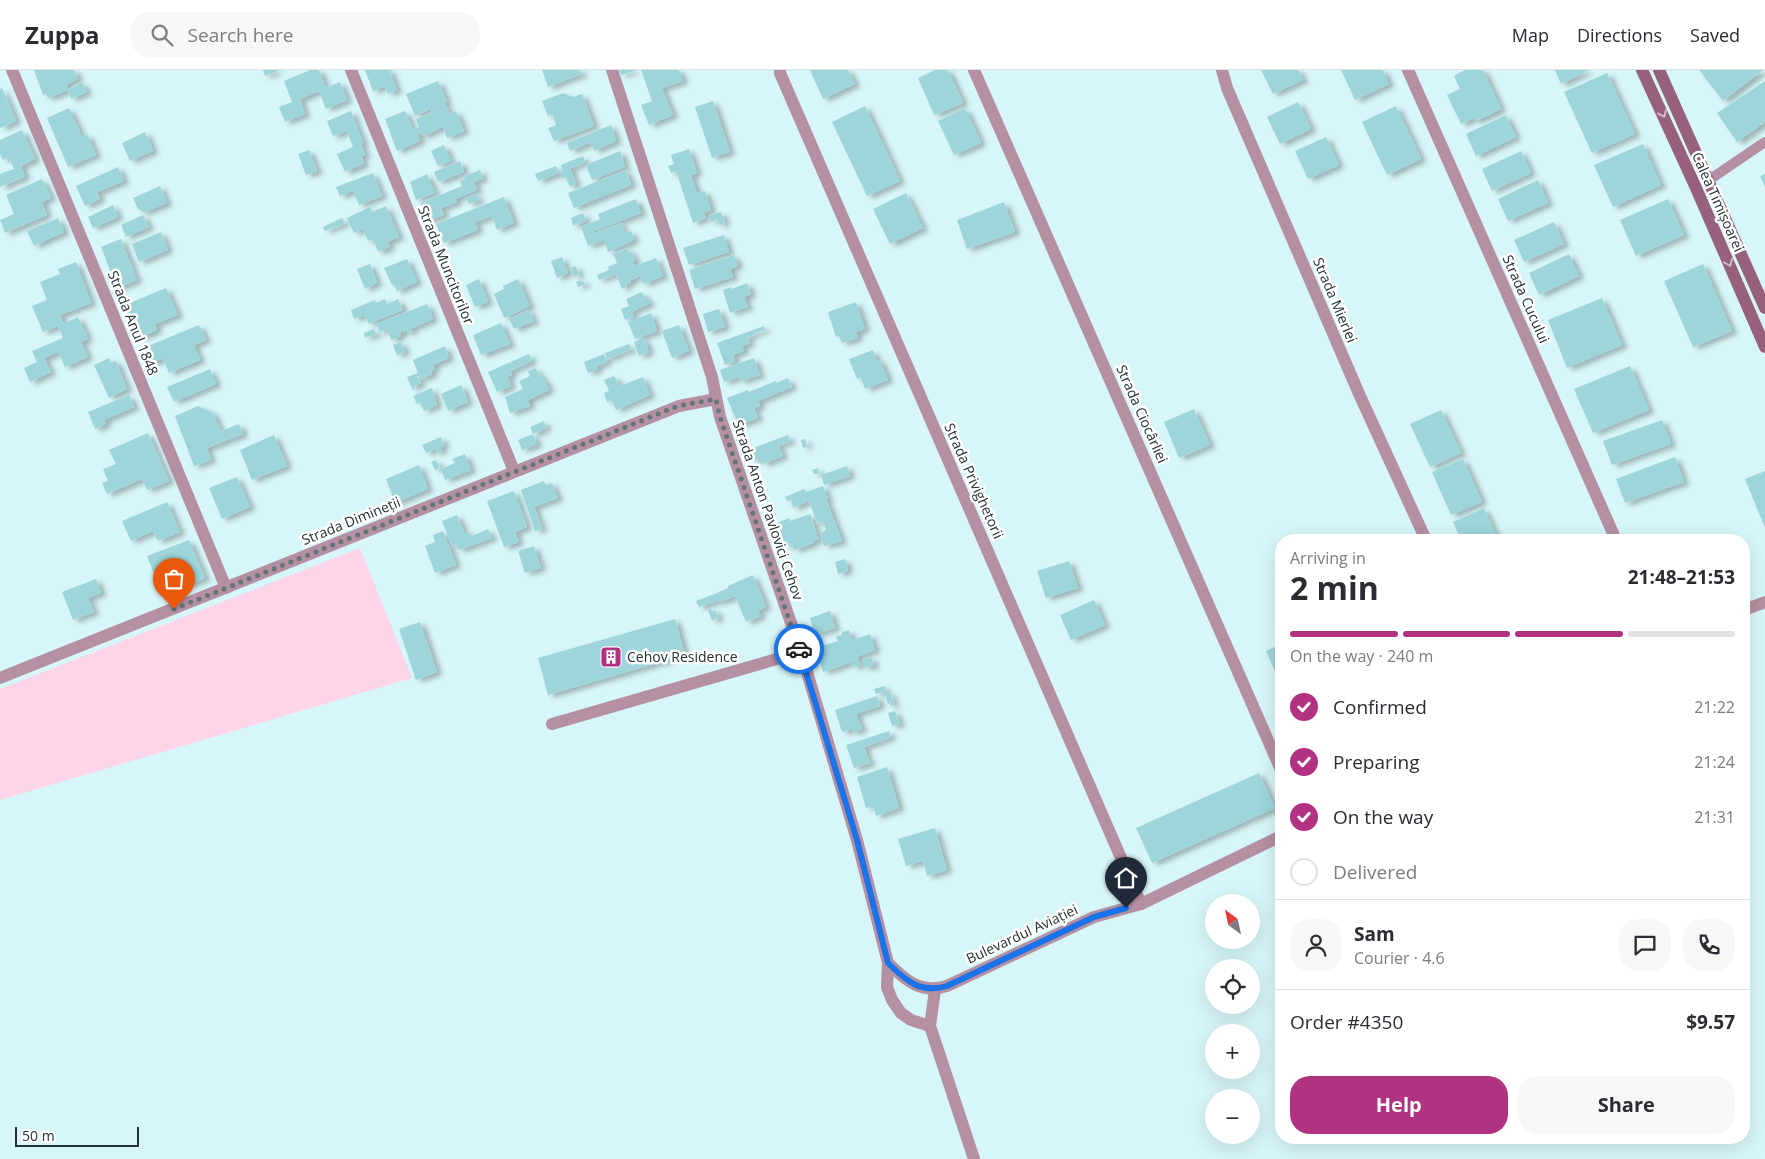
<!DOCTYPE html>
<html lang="en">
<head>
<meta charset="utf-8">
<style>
	body { margin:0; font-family:"Open Sans",sans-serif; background:#f7f7f7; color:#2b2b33; height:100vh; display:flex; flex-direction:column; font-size:19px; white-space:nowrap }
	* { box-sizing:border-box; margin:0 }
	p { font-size:16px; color:#7c7c81 }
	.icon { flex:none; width:28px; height:28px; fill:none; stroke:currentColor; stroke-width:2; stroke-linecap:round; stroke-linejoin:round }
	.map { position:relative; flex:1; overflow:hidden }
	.panel { position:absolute; left:1275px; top:464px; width:475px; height:610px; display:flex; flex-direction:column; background:#fff; border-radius:20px; box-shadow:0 5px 20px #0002 }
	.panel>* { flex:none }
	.needle { width:32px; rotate:327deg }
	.fabs { position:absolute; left:1205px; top:824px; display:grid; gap:10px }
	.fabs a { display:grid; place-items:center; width:55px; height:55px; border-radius:50%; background:#fff; box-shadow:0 5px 20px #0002; font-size:25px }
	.scale { position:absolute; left:15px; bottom:12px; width:124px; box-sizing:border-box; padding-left:5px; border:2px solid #243031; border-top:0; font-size:14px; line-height:18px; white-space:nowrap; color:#243031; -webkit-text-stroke:4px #fff; paint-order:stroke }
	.pin { position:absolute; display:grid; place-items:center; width:42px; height:42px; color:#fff; margin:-51px -21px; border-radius:50% 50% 50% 0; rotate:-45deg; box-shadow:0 0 5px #0007 }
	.pin .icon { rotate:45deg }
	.courier { position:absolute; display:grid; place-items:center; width:50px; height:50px; margin:-25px; border:4px solid #1a73e8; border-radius:50%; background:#fff; color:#222; box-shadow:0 1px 6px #0007 }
	.overview em { font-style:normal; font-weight:700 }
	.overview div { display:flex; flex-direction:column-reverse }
	.overview { display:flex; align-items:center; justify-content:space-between; height:85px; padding:0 15px }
	h1 { font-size:32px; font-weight:700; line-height:38px }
	.bar { display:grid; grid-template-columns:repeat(4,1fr); gap:8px 5px; align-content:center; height:60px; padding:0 15px }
	.bar i { height:6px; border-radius:4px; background:#e1e1e2 }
	.bar .active { background:#b13280 }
	.bar p { grid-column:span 4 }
	.line { display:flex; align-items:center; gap:12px; padding:0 15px; border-top:1px solid #e1e1e2 }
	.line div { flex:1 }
	.round { display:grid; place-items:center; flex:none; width:52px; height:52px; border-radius:20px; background:#f7f7f7 }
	ol { padding:0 15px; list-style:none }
	li { display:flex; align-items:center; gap:15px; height:55px }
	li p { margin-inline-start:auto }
	li .icon { padding:5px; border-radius:50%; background:#b13280; color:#fff; stroke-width:4 }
	li:last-child { color:#7c7c81 }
	li i { width:28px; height:28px; border:2px solid #e1e1e2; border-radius:50% }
	.primary-button { display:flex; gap:10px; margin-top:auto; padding:10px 15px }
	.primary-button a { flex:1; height:58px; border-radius:20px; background:#b13280; color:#fff; font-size:20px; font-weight:700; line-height:58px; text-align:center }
	.primary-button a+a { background:#f7f7f7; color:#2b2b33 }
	header { display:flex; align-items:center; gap:30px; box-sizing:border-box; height:70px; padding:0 25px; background:#fff; border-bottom:1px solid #e1e1e2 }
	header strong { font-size:24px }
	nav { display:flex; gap:28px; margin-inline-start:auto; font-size:18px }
	.search { width:350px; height:45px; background:#f7f7f7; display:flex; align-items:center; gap:12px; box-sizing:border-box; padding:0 18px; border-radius:20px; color:#7c7c81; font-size:19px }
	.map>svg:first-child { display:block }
	.green { fill:#fed4e9 }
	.building { fill:#9dd5da; filter:url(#shadow) }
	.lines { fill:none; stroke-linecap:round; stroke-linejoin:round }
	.service { stroke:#b58fa2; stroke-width:10 }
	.minor { stroke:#b58fa2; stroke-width:12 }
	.secondary { stroke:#97607d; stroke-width:12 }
	.oneway { stroke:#d0b7c4 }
	.done { stroke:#637577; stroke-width:5; stroke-dasharray:0 9 }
	.route { stroke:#1a73e8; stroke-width:6 }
	.labels { text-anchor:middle; stroke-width:5; stroke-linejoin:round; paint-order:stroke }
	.street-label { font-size:14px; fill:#243031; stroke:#fff }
	.poi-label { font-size:14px; fill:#243031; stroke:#fff; text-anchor:start }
</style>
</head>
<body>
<header>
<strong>Zuppa</strong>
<div class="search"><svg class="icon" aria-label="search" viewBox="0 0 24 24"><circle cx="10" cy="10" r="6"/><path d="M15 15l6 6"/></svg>Search here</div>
<nav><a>Map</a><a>Directions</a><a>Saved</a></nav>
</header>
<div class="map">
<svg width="1765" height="1089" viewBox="0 0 1765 1089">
	<defs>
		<filter id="shadow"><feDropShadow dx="5.5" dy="3" stdDeviation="2.5" flood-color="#0004"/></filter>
	</defs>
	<rect width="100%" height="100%" fill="#d7f6f9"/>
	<polygon class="green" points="360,478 412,608 0,730 0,619"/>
	<g class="building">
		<polygon points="34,0 74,0 78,9 66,15 68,20 48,28 46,24 43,25"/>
		<polygon points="263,0 280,0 265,6"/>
		<polygon points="310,0 319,0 326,18 340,12 347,30 326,39 319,21 300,29 305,44 285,52 279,37 292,32 284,11"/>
		<polygon points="365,0 393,0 390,2 397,20 388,24 385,16 373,21"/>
		<polygon points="542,0 580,0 582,4 548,17"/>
		<polygon points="619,0 637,0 621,5"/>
		<polygon points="641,0 679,0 683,11 662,18 673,45 649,55 641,35 652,31"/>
		<polygon points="810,0 848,0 855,14 823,29"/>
		<polygon points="935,0 948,0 963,33 934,45 918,8"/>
		<polygon points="1261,0 1298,0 1303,10 1273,24"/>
		<polygon points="1341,0 1383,0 1389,14 1355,30"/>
		<polygon points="1465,0 1483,0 1501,39 1476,51 1474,48 1461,54 1447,25 1460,19 1454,6"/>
		<polygon points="1555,0 1589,0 1561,14"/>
		<polygon points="1699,0 1763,0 1723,31"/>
		<polygon points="1607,3 1635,64 1592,83 1564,22"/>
		<polygon points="438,11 447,32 415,46 406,24"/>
		<polygon points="1765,11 1765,52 1737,72 1717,43"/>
		<polygon points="82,12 87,22 71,29 68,20"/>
		<polygon points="2,18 16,51 0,58 0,19"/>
		<polygon points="563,23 573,27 582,24 594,56 554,71 548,58 556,55 553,44 548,46 542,31"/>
		<polygon points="713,31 730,82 712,88 695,37"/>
		<polygon points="1298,32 1311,59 1280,74 1267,47"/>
		<polygon points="445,34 450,44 456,41 464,61 447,68 443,57 423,66 421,61 418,63 420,71 397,81 385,49 405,41 413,59 419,57 416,49 432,42 431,40"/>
		<polygon points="865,36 900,111 867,126 832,52"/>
		<polygon points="1396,36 1421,89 1387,105 1362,52"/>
		<polygon points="69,38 82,67 87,64 96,85 68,97 47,48"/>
		<polygon points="965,38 981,73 954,85 938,51"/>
		<polygon points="351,41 363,73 361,74 365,85 361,86 364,94 345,102 337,84 353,77 347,61 333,66 327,51"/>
		<polygon points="1506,45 1516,67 1476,86 1466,64"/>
		<polygon points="611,55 616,71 594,81 591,72 570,81 567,73"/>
		<polygon points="22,60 35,89 21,96 25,107 0,117 0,104 14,99 9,87 3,90 0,84 0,70"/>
		<polygon points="145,62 153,81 130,91 122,73"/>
		<polygon points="1326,67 1339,95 1308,109 1295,81"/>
		<polygon points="1643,74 1661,115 1613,137 1594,95"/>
		<polygon points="444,75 451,91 438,96 431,81"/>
		<polygon points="689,79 697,103 691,105 697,123 705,121 711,140 703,143 706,148 693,153 676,101 671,103 668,96 674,94 671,85"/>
		<polygon points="309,80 317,101 306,105 298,84"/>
		<polygon points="620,81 625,97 592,110 586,95"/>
		<polygon points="1521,81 1531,103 1492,121 1482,99"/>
		<polygon points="583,86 585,92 570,98 576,114 570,117 566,107 562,108 560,102 563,101 561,95"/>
		<polygon points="460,91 464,102 438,112 434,102"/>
		<polygon points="556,96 559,103 538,111 535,104"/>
		<polygon points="118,97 124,111 97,122 100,129 85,136 76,116"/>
		<polygon points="480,100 483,108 474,112 477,120 455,129 457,132 441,138 444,145 428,151 421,133 462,116 460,111 465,109 464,106"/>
		<polygon points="626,100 631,115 574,138 568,123"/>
		<polygon points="373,103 382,126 359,135 353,121 340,126 336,117"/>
		<polygon points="427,104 435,123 416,130 410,112"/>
		<polygon points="1765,104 1765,117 1760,106"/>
		<polygon points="42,109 51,128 42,132 47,145 5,163 0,150 14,144 6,125"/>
		<polygon points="1538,110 1548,133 1508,151 1498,129"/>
		<polygon points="160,116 167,133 145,142 138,139 133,128"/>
		<polygon points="906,123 923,158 890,174 873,139"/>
		<polygon points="476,124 479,130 469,134 466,128"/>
		<polygon points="504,127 514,153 497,160 492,146 475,152 478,160 444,173 436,154"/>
		<polygon points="636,129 641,143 594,161 594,163 621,153 625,163 631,161 634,170 608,182 604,170 588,176 581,157 600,149 598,144"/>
		<polygon points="1668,129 1684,165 1636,186 1620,150"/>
		<polygon points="1004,132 1015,162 967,179 957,150"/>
		<polygon points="113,135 118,147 93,158 88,147"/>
		<polygon points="386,136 399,167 387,172 390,177 378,182 373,169 368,171 363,159 354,163 347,148 370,137 372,142"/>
		<polygon points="721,142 725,153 720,155 717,149 711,152 709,146"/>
		<polygon points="583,143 586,151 573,156 571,148"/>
		<polygon points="143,145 149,157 126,167 121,155"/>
		<polygon points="58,148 64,162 34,176 27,161"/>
		<polygon points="342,148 345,153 325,161 323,157"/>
		<polygon points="1554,152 1564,174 1524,192 1514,170"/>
		<polygon points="161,162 168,180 139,192 132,174"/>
		<polygon points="724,165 729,182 689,195 683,178"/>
		<polygon points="121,169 137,210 117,218 101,177"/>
		<polygon points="627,178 629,183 631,181 635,190 633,191 635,196 656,188 663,206 644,214 640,206 631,210 631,212 625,214 626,217 622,219 616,204 599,210 597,205 609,200 608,197 617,193 613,184"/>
		<polygon points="1569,184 1579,206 1539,225 1529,203"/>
		<polygon points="734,185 738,196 730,199 733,207 695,219 689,200"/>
		<polygon points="562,187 568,203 557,208 551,191"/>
		<polygon points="407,189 417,212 397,221 394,215 392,215 384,198"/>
		<polygon points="76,192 91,233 60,245 63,254 78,247 88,269 81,272 88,287 65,297 58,282 44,288 51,302 30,312 24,298 37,292 32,281 63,268 58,256 43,262 32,236 47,230 40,212 60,204 58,199"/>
		<polygon points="370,194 377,213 365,219 357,199"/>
		<polygon points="1703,194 1732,261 1693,277 1664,211"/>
		<polygon points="576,196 579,205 574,207 571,198"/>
		<polygon points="479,209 488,232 475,237 466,215"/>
		<polygon points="518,209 530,236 504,248 494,224 504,219 503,216"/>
		<polygon points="581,210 581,212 583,211 585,214 578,217 576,212"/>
		<polygon points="747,213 751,224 744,227 748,237 730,243 723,220 731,217 732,219"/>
		<polygon points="166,218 178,245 155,254 157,260 139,268 125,235"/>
		<polygon points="642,222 646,229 648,229 650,233 631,242 634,247 625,250 621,239 629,236 626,229"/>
		<polygon points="1602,228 1622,275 1567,298 1548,250"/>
		<polygon points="385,229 387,234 398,229 403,240 369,254 364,245 354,249 351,240 375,230 376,233"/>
		<polygon points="856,232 865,259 856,262 858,268 842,273 839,266 836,267 828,242"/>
		<polygon points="427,234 433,249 410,259 412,262 408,263 407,260 399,263 401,266 391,270 387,259 380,262 376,254"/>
		<polygon points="719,239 725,257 708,262 703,244"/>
		<polygon points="529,240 534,251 514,259 509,249"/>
		<polygon points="651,243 657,261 635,269 628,252"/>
		<polygon points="501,253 510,274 481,285 473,265"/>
		<polygon points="199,255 206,270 194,275 200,290 169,303 163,288 150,294 143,278"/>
		<polygon points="679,255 689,281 672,288 662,261"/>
		<polygon points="764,256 765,260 754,263 755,265 747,267 750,273 742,276 744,281 733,285 735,292 725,295 717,273"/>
		<polygon points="374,259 376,264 365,268 364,263"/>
		<polygon points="644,268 649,282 639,286 634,272"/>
		<polygon points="401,272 405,282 397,285 393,275"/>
		<polygon points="629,274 631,279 607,289 605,283"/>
		<polygon points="445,276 449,288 433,295 435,299 431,301 432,304 421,309 420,306 417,306 421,313 414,316 415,319 413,320 407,307 418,303 413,290"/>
		<polygon points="873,280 877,291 880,290 888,310 865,319 861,308 857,309 849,289"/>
		<polygon points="529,284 532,291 510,301 512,305 507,307 511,316 497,322 488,302"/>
		<polygon points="604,284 607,292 596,296 598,299 588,303 584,292"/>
		<polygon points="109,288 111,293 116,291 127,319 109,328 94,295"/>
		<polygon points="754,288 760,305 741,311 739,307 724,312 720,300"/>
		<polygon points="1630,296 1649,340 1593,363 1574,319"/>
		<polygon points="536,298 539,305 541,304 544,310 545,310 549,320 528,330 530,336 510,343 505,327 523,319 519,311 530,306 528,301"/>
		<polygon points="210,299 216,314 174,332 167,317"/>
		<polygon points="614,306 620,316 643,307 650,325 616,340 612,330 607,332 604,323 609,321 604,310"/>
		<polygon points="788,308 792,317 758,331 760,336 754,338 758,348 738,355 727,328 748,320 749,322 776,311 776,313"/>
		<polygon points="461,315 468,332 448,341 441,324"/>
		<polygon points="432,318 437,335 424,341 420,332 417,334 413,326"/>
		<polygon points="129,325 134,337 104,350 106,354 95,359 88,342"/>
		<polygon points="198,336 213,343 221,361 239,354 243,364 207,378 211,390 194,396 175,346"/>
		<polygon points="1194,339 1210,375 1179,388 1164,352"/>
		<polygon points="1441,340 1461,383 1430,397 1410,354"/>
		<polygon points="1662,350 1671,374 1612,395 1603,371"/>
		<polygon points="544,351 546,358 533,364 530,357"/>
		<polygon points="148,363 169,411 147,420 142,409 107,424 102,413 108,411 103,399 116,394 109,380"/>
		<polygon points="533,364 537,374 522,380 518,370"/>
		<polygon points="274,365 287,396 252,410 240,380"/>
		<polygon points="788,365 790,371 778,375 783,386 763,394 761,388 753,391 748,380"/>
		<polygon points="441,367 444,376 440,377 442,381 437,383 435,379 426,383 422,375"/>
		<polygon points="805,369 807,376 803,378 801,370"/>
		<polygon points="465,384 471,400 445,410 441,399 455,393 452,389"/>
		<polygon points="1675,387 1684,412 1625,433 1616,409"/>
		<polygon points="1463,389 1482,432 1451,445 1432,402"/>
		<polygon points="436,390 440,398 435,400 431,392"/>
		<polygon points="419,395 428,419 395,433 386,409"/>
		<polygon points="847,396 850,406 824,415 821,405"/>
		<polygon points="818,398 819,403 814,404 812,400"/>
		<polygon points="1765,401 1765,458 1745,409"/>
		<polygon points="237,407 250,437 222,449 209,418"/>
		<polygon points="544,411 546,415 552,413 558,428 534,437 542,459 535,461 521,420"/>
		<polygon points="823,416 828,429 826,429 842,471 824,476 820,463 826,460 823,451 817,453 809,431 793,438 791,430 787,431 785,427 804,419 806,422"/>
		<polygon points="514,421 527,457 515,462 519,472 504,477 487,431"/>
		<polygon points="167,432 180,462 158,471 153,461 131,471 122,451"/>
		<polygon points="1484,438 1498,470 1461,470 1453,452"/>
		<polygon points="810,444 819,469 813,471 814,473 794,480 792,474 786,476 777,453 789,448 790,451"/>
		<polygon points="457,445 464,463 468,461 470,467 488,459 492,468 459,480 457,474 452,476 442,451"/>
		<polygon points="443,461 456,495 435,503 425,476 435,472 433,465"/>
		<polygon points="189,470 205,508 189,515 182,497 156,508 147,486"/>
		<polygon points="534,476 541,498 525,503 518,481"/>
		<polygon points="845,489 848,501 838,504 835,492"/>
		<polygon points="1069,491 1078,518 1046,528 1037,501"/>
		<polygon points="753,505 766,537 758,540 761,546 746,552 735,526 720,532 719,530 699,537 696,531 717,523 728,518 728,516"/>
		<polygon points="96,509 101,523 88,528 94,542 73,550 62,522"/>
		<polygon points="1094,530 1105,555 1071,570 1060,545"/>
		<polygon points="710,538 712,541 715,540 719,547 712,551 708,540"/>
		<polygon points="830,541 835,558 815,564 810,548"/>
		<polygon points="675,549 685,585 548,625 538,588"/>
		<polygon points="420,552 437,602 416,610 399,559"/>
		<polygon points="849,560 852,570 870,564 875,580 857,587 861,595 853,597 852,592 823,602 816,578 838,571 836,566 842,565 842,562"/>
		<polygon points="1281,574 1281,615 1266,581"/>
		<polygon points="871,587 874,595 865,598 862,590"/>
		<polygon points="885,616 886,621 876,624 874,619"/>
		<polygon points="890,622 894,635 891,636 890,633 888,634 885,624"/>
		<polygon points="877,626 880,636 856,644 862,659 853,662 852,659 842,662 835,640"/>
		<polygon points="895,641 900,654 892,656 888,643"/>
		<polygon points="889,661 891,667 864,677 870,693 854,698 846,675"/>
		<polygon points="887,697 899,738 876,746 873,736 866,738 857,707"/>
		<polygon points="1259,703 1275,738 1152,793 1136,758"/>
		<polygon points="935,758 947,800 927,806 923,791 906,796 898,769"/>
	</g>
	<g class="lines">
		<polyline class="service" points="1709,110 1765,72"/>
		<g class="minor">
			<polyline points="12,0 226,518"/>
			<polyline points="351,0 514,401"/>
			<polyline points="612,0 712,307 720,347 801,582 857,770 888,893 887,917 892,930 901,943 911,950 930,956"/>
			<polyline points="780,0 780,3 1141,834"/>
			<polyline points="974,0 1281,700"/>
			<polyline points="1222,0 1227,18 1360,326 1426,470"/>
			<polyline points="1408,0 1616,470"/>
			<polyline points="1744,540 1765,532"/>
			<polyline points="0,608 679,336 716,329"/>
			<polyline points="552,654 801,582"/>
			<path d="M888,893C906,911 921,924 947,916L1094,847L1141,834L1281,766"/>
			<polyline points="935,920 930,956 974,1089"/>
		</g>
		<g class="secondary">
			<polyline points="1642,0 1696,118 1765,277"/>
			<polyline points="1659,0 1765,238"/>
		</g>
	</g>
	<defs><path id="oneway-chevron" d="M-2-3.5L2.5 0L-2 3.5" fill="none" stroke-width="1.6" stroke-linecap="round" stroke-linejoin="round" transform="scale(1.25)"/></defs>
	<g class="oneway">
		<use href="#oneway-chevron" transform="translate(1663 44) rotate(66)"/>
		<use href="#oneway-chevron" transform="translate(1729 193) rotate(67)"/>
	</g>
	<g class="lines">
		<polyline class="done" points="174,539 678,336 716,329 720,347 799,579"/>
		<path class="route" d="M799,579L857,770L888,893C906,911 921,924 947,916L1094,847L1126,838"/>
	</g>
	<defs>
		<g id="building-square" transform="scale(1.125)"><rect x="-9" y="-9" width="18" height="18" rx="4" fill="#b13280" stroke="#fff"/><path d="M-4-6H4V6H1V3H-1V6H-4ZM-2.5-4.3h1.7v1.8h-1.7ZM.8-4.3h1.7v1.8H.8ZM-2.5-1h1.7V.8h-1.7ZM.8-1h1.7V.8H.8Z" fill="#fff"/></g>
	</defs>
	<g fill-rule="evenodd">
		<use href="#building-square" x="611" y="587"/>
	</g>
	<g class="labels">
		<g class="street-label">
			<text transform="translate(1718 132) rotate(66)" y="5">Calea Timișoarei</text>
			<text transform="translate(446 195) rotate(68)" y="5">Strada Muncitorilor</text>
			<text transform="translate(1526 229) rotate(66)" y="5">Strada Cucului</text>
			<text transform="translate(1335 230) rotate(67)" y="5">Strada Mierlei</text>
			<text transform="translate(133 253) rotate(68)" y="5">Strada Anul 1848</text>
			<text transform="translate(1142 344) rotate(66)" y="5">Strada Ciocârliei</text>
			<text transform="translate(974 411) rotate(66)" y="5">Strada Privighetorii</text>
			<text transform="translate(768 440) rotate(71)" y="5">Strada Anton Pavlovici Cehov</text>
			<text transform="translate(351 451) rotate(-22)" y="5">Strada Dimineții</text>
			<text transform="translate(1022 864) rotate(-25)" y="5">Bulevardul Aviației</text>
		</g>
		<g class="poi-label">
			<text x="627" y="592">Cehov Residence</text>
		</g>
	</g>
</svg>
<div class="fabs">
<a><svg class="needle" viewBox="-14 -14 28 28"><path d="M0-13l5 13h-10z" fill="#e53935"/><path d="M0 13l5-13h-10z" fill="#7c7c81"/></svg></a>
<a><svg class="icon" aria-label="locate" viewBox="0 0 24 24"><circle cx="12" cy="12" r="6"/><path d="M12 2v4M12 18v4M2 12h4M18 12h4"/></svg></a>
<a>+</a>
<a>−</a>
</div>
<div class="scale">50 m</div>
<div class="pin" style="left:174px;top:539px;background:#ea580c"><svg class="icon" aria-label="bag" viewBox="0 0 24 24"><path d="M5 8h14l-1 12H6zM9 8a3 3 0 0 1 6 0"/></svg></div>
<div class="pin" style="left:1126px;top:838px;background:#1f2937"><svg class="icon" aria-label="home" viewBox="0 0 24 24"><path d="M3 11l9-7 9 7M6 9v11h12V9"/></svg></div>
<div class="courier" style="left:799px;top:579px"><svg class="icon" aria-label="car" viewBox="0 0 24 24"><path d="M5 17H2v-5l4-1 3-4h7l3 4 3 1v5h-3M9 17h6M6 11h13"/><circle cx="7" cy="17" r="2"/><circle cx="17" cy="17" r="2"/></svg></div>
<section class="panel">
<div class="overview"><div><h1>2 min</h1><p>Arriving in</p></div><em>21:48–21:53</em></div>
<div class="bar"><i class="active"></i><i class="active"></i><i class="active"></i><i></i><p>On the way · 240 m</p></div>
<ol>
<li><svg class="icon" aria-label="check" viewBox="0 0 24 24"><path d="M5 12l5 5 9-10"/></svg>Confirmed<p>21:22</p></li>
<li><svg class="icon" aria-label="check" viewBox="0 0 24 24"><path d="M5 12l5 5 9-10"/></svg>Preparing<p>21:24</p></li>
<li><svg class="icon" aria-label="check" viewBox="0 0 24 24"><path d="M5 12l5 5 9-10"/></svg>On the way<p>21:31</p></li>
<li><i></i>Delivered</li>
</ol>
<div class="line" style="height:90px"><a class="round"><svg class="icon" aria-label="person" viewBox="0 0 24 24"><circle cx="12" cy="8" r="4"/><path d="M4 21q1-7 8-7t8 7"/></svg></a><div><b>Sam</b><p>Courier · 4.6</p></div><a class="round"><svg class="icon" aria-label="chat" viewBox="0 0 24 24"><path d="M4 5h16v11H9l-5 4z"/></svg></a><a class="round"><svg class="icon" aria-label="phone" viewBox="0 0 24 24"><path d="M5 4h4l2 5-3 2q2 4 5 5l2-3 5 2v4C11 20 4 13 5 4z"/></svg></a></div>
<div class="line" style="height:65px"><div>Order #4350</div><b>$9.57</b></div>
<div class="primary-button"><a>Help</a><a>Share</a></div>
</section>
</div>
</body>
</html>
